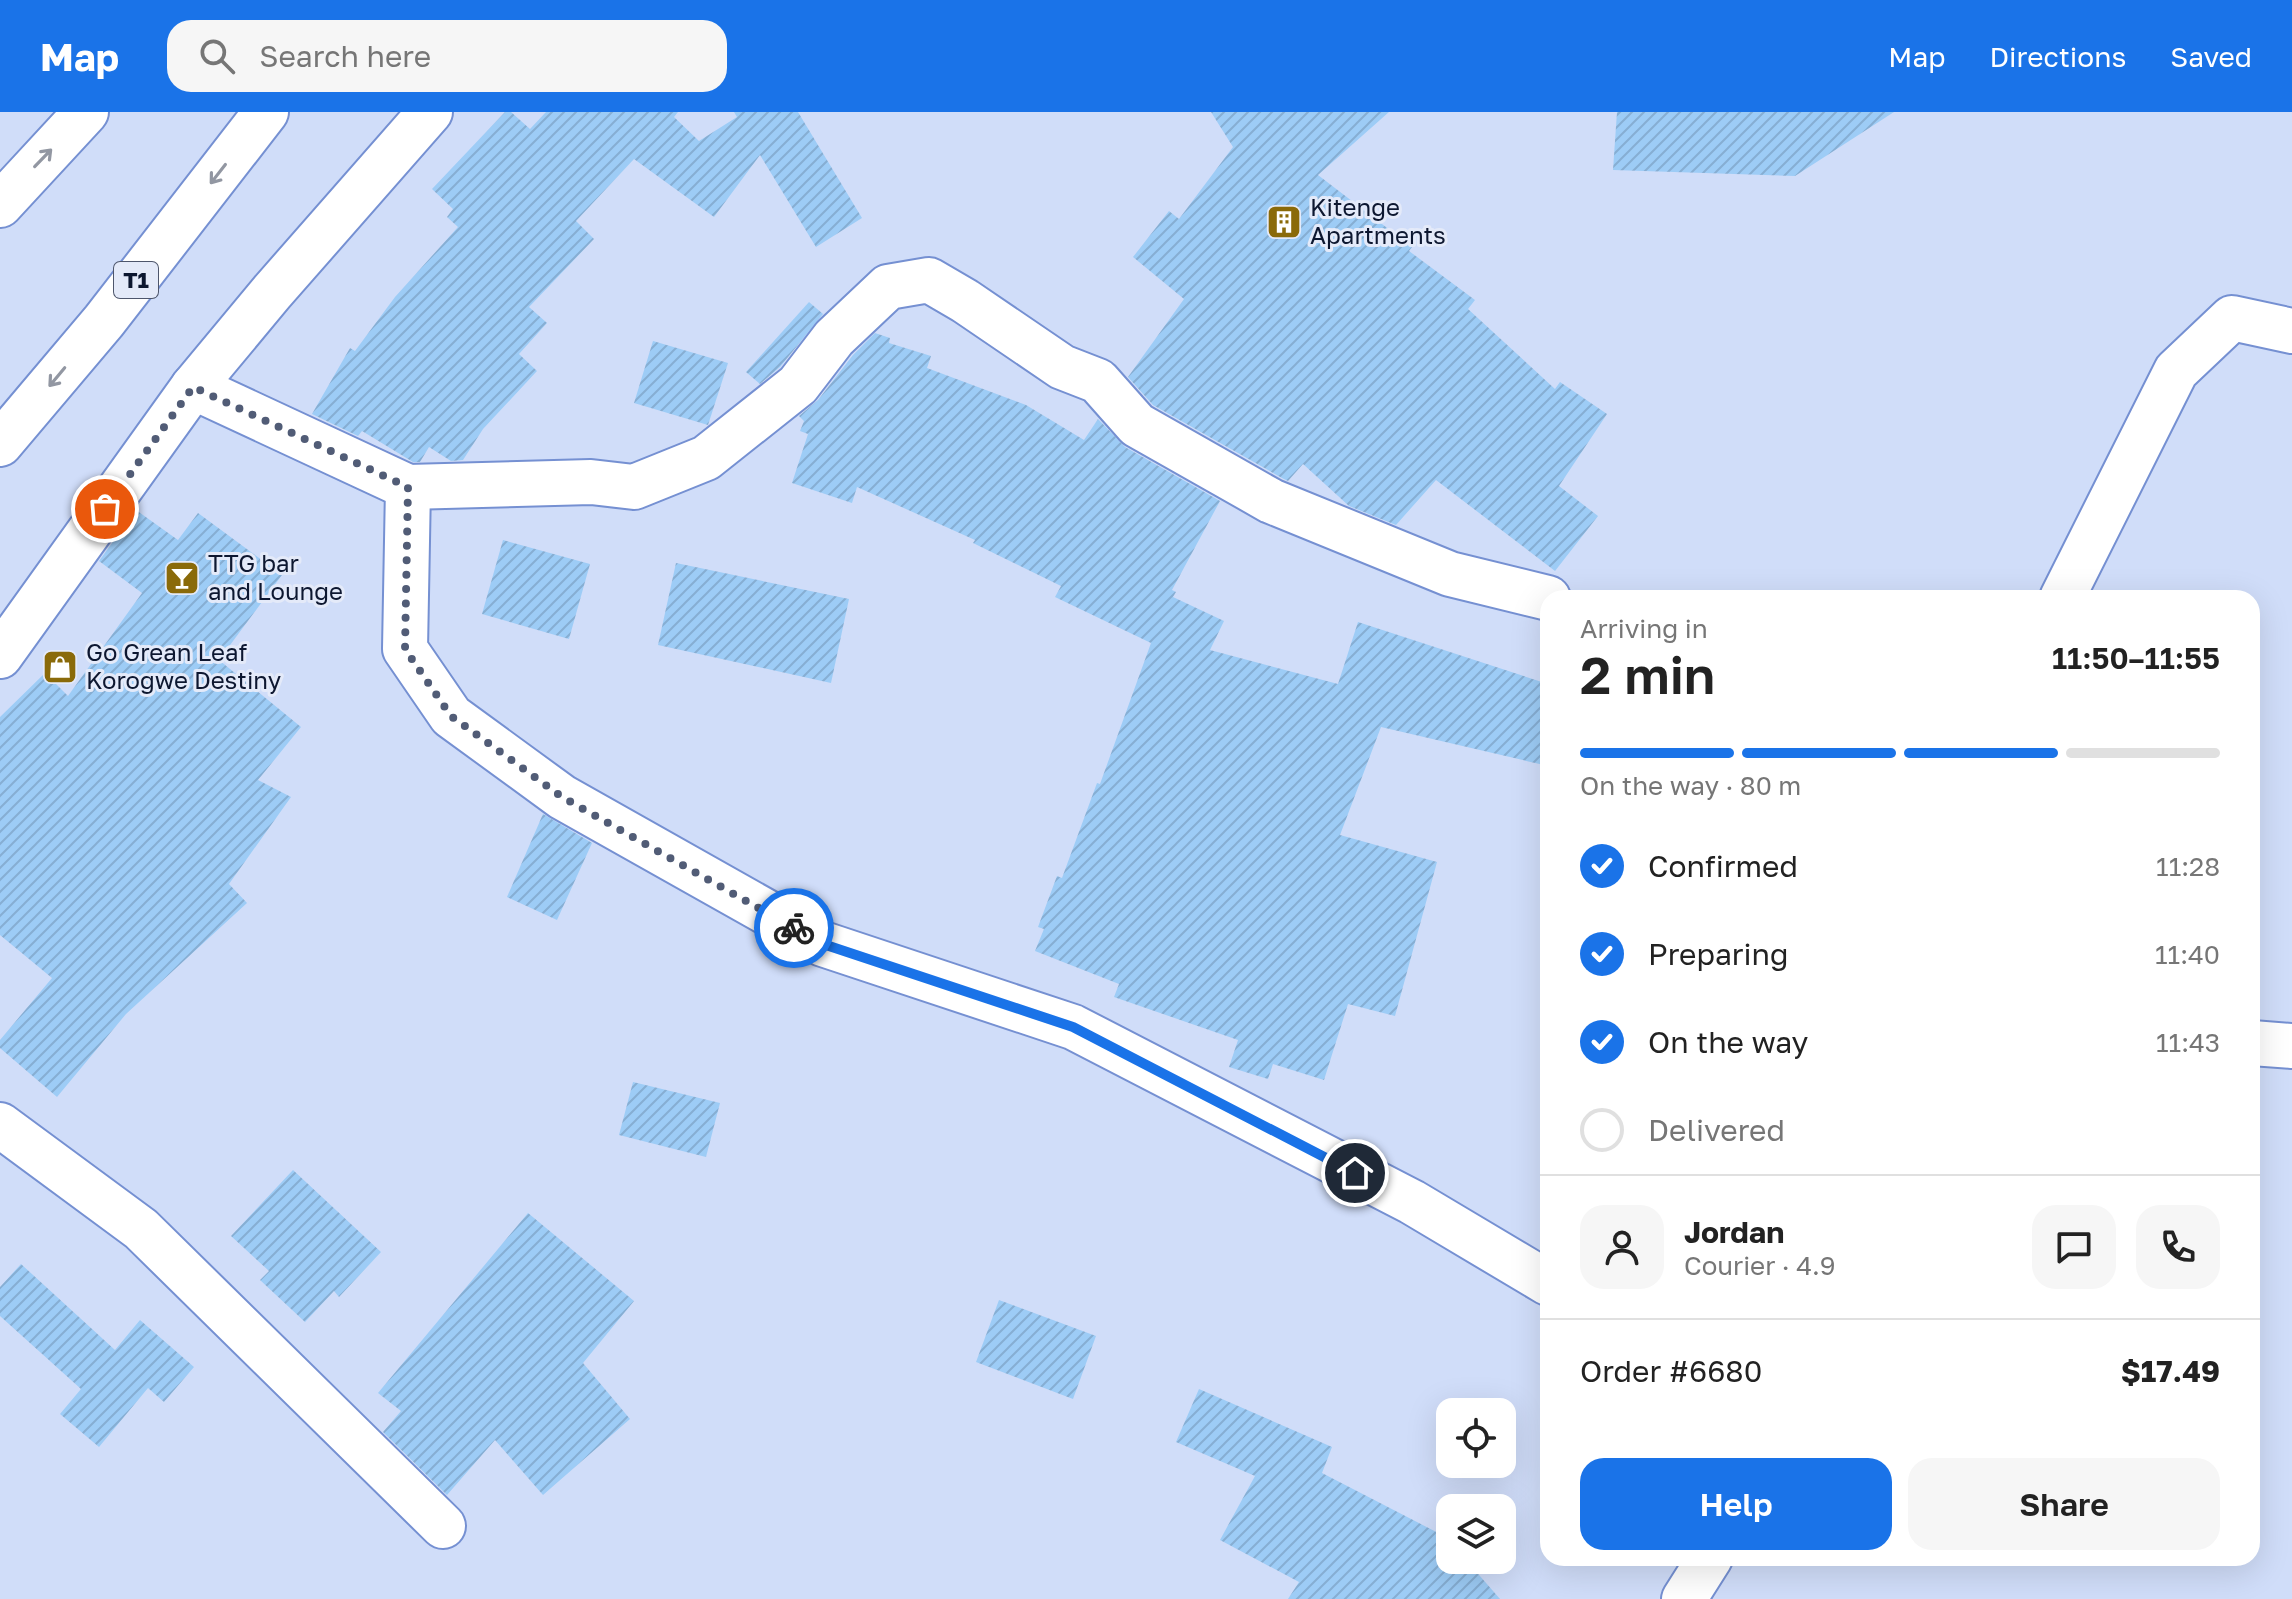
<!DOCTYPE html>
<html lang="en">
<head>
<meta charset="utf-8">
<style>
	body { margin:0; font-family:"Golos Text",sans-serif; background:#f6f6f6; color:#222; height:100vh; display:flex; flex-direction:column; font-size:30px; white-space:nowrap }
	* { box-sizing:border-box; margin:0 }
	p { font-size:26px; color:#767676 }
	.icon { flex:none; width:44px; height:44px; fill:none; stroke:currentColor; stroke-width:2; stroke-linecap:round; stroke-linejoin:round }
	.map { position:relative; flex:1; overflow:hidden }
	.drawer { position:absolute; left:1540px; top:478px; width:720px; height:976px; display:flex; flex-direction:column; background:#fff; border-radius:24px; box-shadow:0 8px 32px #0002 }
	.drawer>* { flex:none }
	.tools { position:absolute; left:1436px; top:1286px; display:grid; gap:16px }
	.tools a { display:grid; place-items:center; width:80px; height:80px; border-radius:16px; background:#fff; box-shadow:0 8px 32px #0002; font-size:40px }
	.pin { position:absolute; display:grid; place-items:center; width:68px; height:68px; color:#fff; margin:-34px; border:4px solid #fff; border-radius:50%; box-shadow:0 2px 8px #0007 }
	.courier { position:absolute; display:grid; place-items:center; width:80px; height:80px; margin:-40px; border:6px solid #1a73e8; border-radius:50%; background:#fff; color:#222; box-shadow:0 2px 10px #0007 }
	.head em { font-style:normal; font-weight:600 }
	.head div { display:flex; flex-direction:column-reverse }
	.head { display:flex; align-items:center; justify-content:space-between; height:136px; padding:0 40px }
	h1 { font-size:52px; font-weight:600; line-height:60px }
	.bar { display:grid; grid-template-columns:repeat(4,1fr); gap:12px 8px; align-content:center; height:96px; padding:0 40px }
	.bar i { height:10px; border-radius:6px; background:#e0e0e0 }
	.bar .selected { background:#1a73e8 }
	.bar p { grid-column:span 4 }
	.line { display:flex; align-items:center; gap:20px; padding:0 40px; border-top:2px solid #e0e0e0 }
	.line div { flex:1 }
	.round { display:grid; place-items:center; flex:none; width:84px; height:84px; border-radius:24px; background:#f6f6f6 }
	ol { padding:0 40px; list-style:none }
	li { display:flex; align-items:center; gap:24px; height:88px }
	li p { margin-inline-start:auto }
	li .icon { padding:8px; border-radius:50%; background:#1a73e8; color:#fff; stroke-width:4 }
	li:last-child { color:#767676 }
	li i { width:44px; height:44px; border:4px solid #e0e0e0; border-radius:50% }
	.button { display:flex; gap:16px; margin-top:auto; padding:16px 40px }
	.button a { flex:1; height:92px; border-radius:24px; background:#1a73e8; color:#fff; font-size:32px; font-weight:600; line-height:92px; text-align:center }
	.button a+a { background:#f6f6f6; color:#222 }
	header { display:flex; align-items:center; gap:48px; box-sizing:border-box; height:112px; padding:0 40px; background:#1a73e8; color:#fff }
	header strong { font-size:38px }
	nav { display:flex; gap:44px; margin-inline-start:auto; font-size:28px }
	.search { width:560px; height:72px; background:#f6f6f6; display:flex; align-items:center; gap:20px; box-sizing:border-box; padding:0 28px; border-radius:24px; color:#767676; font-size:30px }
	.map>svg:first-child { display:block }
	.building { fill:url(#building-hatch) }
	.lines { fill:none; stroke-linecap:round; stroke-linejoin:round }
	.minor-casing { stroke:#7590d2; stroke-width:48 }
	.highway-casing { stroke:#7590d2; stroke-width:48 }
	.minor { stroke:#fff; stroke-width:44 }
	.highway { stroke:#fff; stroke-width:44 }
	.oneway { stroke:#9297a2 }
	.done { stroke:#515c76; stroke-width:8; stroke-dasharray:0 14.4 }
	.route { stroke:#1a73e8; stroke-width:10 }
	.labels { text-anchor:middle; stroke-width:6; stroke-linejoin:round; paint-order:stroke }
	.shield { fill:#e4eaf9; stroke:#4e566c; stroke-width:2 }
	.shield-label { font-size:22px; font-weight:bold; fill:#0d1730 }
	.poi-label { font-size:24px; fill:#0d1730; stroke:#e4eaf9; text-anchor:start }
</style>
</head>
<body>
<header>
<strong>Map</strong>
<div class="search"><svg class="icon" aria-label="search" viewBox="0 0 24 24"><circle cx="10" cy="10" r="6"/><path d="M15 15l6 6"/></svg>Search here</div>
<nav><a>Map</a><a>Directions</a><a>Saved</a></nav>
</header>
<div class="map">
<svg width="2292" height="1487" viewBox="0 0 2292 1487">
	<defs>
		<pattern id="building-hatch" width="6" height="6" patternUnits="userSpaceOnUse" patternTransform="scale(2)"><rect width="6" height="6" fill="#9dccf6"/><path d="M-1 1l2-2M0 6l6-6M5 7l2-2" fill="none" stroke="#86aed3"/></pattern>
	</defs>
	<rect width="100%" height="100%" fill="#d0ddf9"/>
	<g class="building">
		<polygon points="505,0 511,0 530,17 546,0 678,0 674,5 699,29 737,5 734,0 798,0 862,106 816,135 760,43 714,105 634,47 576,109 594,127 529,195 547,211 519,242 537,259 483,317 463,348 451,349 429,335 420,350 413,350 362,319 358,324 312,302 350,236 355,239 395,185 458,115 447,105 453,97 432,77"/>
		<polygon points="1211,0 1389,0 1318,63 1412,135 1409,139 1475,188 1468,197 1555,277 1560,270 1607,302 1559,374 1598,404 1555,459 1436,368 1396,413 1349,394 1303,352 1288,369 1282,366 1153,293 1128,265 1184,187 1133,145 1169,99 1179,107 1233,35"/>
		<polygon points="1617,0 1894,0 1795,64 1613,58"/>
		<polygon points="809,190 823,202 780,255 760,272 746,260"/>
		<polygon points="875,221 890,226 889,231 931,244 927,256 1026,293 1084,328 1098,307 1125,335 1220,389 1172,478 1176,480 1173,485 1224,509 1210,538 1338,572 1358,510 1548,572 1548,654 1381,615 1340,723 1437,750 1395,904 1348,892 1324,968 1273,952 1268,967 1229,955 1238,928 1114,885 1119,872 1035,839 1044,817 1038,815 1057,764 1062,766 1097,671 1100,672 1151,531 1055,485 1061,474 973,431 975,428 857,375 852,391 792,371 808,322 800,319 804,309 799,304 818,288 853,243"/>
		<polygon points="653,229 728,251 708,313 634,291"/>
		<polygon points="136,398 178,428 198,401 282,463 219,548 301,615 258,668 291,685 229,772 247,791 126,902 57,985 0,936 0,928 52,866 0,823 0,605 45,561 68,584 142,481 99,449"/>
		<polygon points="503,428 590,452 569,527 482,502"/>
		<polygon points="676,451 849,487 831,571 658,533"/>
		<polygon points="543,702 592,731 557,808 507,785"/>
		<polygon points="633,970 720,991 706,1045 619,1023"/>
		<polygon points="293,1058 381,1140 339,1185 334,1179 305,1210 260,1168 269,1159 231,1124"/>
		<polygon points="528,1101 634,1189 583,1251 630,1307 543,1383 495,1328 447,1383 383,1320 401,1299 378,1281"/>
		<polygon points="21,1152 115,1238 140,1208 194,1255 164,1290 148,1276 99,1335 60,1302 81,1277 0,1204 0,1175"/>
		<polygon points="999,1188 1096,1224 1073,1287 976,1250"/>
		<polygon points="1199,1277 1332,1335 1322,1361 1446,1425 1450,1429 1450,1448 1466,1448 1500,1487 1288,1487 1299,1470 1220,1428 1255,1364 1176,1330"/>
	</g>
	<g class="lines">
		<g class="minor-casing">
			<g id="minor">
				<polyline points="193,275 408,375 405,537 451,604 562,685 823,832 1073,915 1412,1090 1548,1171"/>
				<polyline points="408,375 591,370 634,375 706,346 798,273 834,226 888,175 929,168 965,189 1062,255 1098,269 1137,313 1271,389 1450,462 1548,486"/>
				<polyline points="2062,486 2176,259 2232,206 2292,219"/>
				<polyline points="0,544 193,275 272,180 430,0"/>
				<polyline points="2252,931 2292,934"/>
				<polyline points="0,1013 141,1117 443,1414"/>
				<polyline points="1684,1487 1710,1446"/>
			</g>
		</g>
		<g class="highway-casing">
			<g id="highway">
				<polyline points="0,93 86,0"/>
				<polyline points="0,332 104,209 266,0"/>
			</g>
		</g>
		<use href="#minor" class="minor"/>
		<use href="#highway" class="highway"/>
	</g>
	<defs><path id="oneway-shaft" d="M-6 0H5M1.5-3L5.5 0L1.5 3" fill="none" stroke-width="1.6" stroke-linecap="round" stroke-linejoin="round" transform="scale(2)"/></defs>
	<g class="oneway">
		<use href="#oneway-shaft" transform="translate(43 46) rotate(-46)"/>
		<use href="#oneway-shaft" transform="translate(218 62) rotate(128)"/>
		<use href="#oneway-shaft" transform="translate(57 265) rotate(130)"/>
	</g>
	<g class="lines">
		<polyline class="done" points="105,397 193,275 408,375 405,537 451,604 562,685 794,816"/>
		<polyline class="route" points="794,816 823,832 1073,915 1355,1061"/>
	</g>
	<defs>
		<g id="building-square" transform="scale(1.8)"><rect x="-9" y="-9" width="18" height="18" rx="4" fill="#8a6a09" stroke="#e4eaf9"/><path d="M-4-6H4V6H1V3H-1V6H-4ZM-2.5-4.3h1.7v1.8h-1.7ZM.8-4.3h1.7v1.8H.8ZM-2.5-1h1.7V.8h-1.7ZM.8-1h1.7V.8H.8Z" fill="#fff"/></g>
		<g id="bar-square" transform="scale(1.8)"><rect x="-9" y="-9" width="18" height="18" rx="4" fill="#8a6a09" stroke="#e4eaf9"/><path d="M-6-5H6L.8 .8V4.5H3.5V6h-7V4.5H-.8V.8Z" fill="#fff"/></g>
		<g id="shop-square" transform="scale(1.8)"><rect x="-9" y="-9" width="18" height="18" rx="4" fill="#8a6a09" stroke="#e4eaf9"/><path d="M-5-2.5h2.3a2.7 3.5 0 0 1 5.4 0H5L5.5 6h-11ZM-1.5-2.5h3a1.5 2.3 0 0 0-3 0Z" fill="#fff"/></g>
	</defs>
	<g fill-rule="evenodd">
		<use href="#building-square" x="1284" y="110"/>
		<use href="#bar-square" x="182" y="466"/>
		<use href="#shop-square" x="60" y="555"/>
	</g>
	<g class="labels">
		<rect class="shield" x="114" y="150" width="44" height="36" rx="6"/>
		<g class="shield-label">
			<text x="136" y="176">T1</text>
		</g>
		<g class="poi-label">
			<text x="1310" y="104">Kitenge<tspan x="1310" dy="28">Apartments</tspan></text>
			<text x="208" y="460">TTG bar<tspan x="208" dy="28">and Lounge</tspan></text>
			<text x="86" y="549">Go Grean Leaf<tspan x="86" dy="28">Korogwe Destiny</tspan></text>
		</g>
	</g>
</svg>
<div class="tools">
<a><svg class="icon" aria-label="locate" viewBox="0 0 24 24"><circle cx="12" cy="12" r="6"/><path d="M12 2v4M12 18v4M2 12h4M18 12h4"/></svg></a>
<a><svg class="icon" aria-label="layers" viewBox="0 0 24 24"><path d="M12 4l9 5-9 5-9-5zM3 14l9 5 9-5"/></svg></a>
</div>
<div class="pin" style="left:105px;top:397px;background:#ea580c"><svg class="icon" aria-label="bag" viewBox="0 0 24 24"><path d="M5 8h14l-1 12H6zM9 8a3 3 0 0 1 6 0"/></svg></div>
<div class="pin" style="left:1355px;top:1061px;background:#1f2937"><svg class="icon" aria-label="home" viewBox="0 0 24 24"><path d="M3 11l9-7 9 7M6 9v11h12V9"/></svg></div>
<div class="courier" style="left:794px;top:816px"><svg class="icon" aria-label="bike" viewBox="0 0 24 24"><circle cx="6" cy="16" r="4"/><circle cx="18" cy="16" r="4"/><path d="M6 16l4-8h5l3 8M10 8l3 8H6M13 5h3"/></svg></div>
<section class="drawer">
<div class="head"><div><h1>2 min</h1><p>Arriving in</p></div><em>11:50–11:55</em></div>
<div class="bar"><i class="selected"></i><i class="selected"></i><i class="selected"></i><i></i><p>On the way · 80 m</p></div>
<ol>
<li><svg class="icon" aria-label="check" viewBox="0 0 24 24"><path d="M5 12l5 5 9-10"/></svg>Confirmed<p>11:28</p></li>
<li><svg class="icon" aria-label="check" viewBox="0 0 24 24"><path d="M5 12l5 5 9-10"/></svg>Preparing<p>11:40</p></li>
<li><svg class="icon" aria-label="check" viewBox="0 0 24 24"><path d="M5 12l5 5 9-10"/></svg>On the way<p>11:43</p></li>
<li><i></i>Delivered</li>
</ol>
<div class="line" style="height:144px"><a class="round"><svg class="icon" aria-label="person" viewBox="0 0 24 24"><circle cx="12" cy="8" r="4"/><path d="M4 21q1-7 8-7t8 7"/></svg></a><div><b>Jordan</b><p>Courier · 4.9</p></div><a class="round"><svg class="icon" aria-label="chat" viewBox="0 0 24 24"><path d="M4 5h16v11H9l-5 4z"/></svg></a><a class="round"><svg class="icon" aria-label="phone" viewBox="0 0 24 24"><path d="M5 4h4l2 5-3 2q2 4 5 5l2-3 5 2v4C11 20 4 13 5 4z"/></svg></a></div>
<div class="line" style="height:104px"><div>Order #6680</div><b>$17.49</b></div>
<div class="button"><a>Help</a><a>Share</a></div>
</section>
</div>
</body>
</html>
